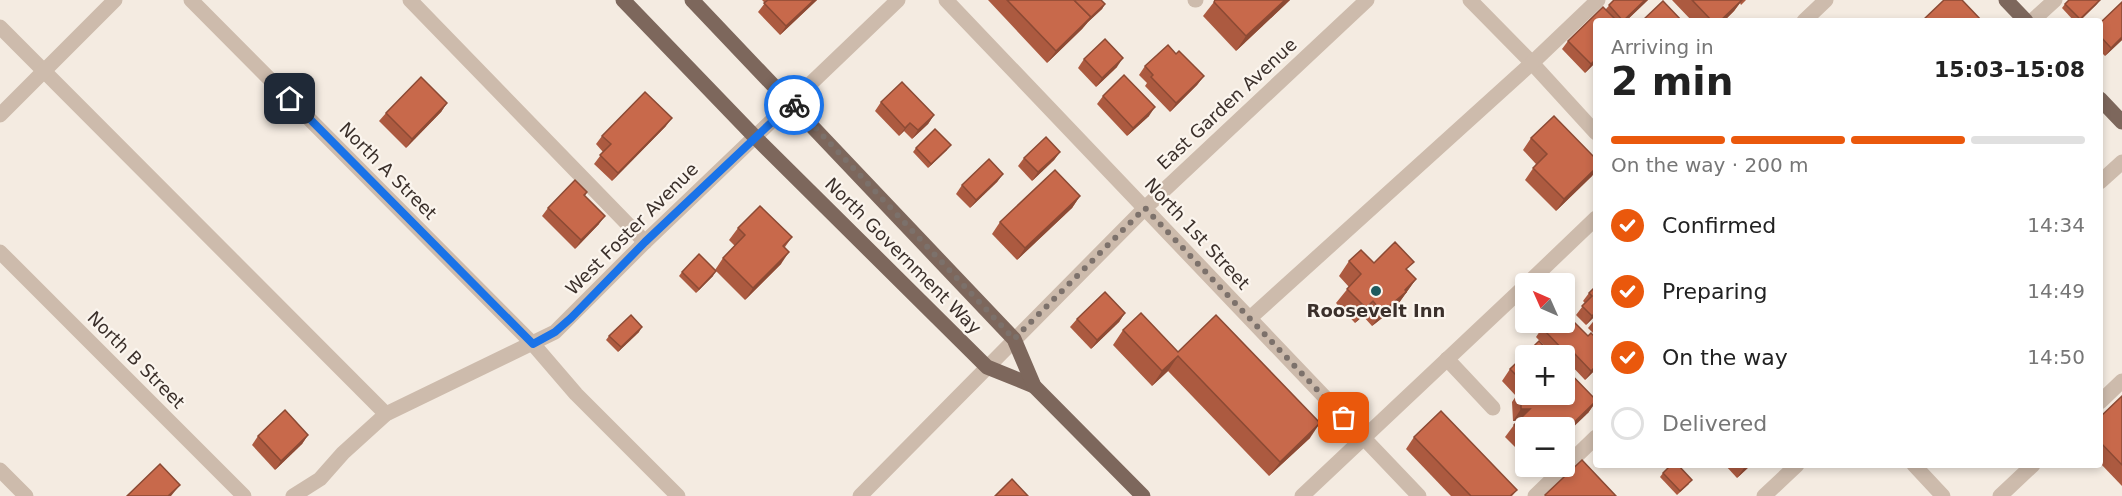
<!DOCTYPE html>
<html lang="en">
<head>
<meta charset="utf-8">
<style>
	body { margin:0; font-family:"DejaVu Sans",sans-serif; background:#f6f6f6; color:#222; height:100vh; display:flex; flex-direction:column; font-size:22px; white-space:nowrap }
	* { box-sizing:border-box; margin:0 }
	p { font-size:20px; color:#767676 }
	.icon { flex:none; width:33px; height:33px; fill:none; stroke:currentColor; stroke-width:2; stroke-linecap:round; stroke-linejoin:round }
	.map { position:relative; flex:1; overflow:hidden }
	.panel { position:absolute; left:1593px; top:18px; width:510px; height:450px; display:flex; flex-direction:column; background:#fff; border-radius:6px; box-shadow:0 3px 9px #0003 }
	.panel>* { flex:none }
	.needle { width:39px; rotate:315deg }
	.tools { position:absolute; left:1515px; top:273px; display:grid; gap:12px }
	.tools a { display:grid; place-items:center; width:60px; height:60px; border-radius:6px; background:#fff; box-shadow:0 3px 9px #0003; font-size:30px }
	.pin { position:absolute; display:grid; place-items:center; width:51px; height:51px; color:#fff; margin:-26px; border-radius:12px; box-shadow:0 3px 9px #0006 }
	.courier { position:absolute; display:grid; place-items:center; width:60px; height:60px; margin:-30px; border:4px solid #1a73e8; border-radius:50%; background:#fff; color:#222; box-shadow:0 2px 8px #0007 }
	.head em { font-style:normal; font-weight:700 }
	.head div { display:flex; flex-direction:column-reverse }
	.head { display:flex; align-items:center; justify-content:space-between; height:102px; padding:0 18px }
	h1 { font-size:39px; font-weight:700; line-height:45px }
	.bar { display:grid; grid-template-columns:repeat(4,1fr); gap:9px 6px; align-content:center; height:72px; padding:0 18px }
	.bar i { height:8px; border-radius:4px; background:#e0e0e0 }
	.bar .current { background:#ea580c }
	.bar p { grid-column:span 4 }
	ol { padding:0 18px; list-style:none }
	li { display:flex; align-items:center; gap:18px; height:66px }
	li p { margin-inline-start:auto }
	li .icon { padding:6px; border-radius:50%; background:#ea580c; color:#fff; stroke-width:4 }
	li:last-child { color:#767676 }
	li i { width:33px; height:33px; border:3px solid #e0e0e0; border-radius:50% }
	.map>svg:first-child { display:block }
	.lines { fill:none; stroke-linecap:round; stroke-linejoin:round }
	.minor { stroke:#cdbbac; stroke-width:15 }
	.major { stroke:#7d675c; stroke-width:15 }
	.wall { fill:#ac5a40 }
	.shaded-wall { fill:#8c4a34 }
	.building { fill:#c8694b; stroke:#8c4a34; stroke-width:1.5 }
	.done { stroke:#7c716b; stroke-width:6; stroke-dasharray:0 10.8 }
	.route { stroke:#1a73e8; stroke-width:8 }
	.poi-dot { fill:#1f5a5e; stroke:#fbf5ee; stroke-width:2 }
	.labels { text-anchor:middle; stroke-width:4.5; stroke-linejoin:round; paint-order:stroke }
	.street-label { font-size:18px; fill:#3b302b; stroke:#fbf5ee }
	.poi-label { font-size:18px; font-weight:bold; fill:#3b302b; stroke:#fbf5ee }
</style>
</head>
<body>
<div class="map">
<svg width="2122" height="496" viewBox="0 0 2122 496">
	<rect width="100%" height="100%" fill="#f4ebe1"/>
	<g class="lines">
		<g class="minor">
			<polyline points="191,0 533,344 576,394 678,496"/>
			<polyline points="410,0 645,242"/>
			<polyline points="946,0 1419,496"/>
			<polyline points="1195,0 1196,0"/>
			<polyline points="1470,0 1532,63 1596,133"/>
			<polyline points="1804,21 1826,0"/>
			<polyline points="2032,21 2055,0"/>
			<polyline points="0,27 386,414"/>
			<polyline points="0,115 115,0"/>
			<polyline points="2100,182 2122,162"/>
			<polyline points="0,252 244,496"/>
			<polyline points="1527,284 1596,218"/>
			<polyline points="1250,318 1532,63 1598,0"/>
			<polyline points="1447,359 1493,408"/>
			<polyline points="2100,402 2122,381"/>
			<polyline points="1914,465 1943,496"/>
			<polyline points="0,470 26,496"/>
			<polyline points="293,496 320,479 343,453 386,414 555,332 645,242 898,0"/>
			<polyline points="860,496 1145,208 1367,0"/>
			<polyline points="1302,496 1526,285"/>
			<polyline points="1535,496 1596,437"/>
			<polyline points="1764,496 1797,465"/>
			<polyline points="2000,496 2033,465"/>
		</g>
		<g class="major">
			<polyline points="623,0 755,137 987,367 1034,386"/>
			<polyline points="692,0 1014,339 1034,386 1143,496"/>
			<polyline points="2006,0 2026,21"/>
			<polyline points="2100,99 2122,122"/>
		</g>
	</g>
	<g class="wall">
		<polygon points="762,0 817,0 780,35 758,12 765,3"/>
		<polygon points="988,0 1101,0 1105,4 1102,9 1088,22 1082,29 1047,63"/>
		<polygon points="1290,0 1236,51 1203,16 1214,2"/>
		<polygon points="1614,0 1648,0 1626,21 1596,21 1596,62 1585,73 1562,49 1568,41 1606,9"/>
		<polygon points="1672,0 1746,0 1741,5 1740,3 1734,11 1724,21 1692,21"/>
		<polygon points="2100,0 2096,5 2080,21 2074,21 2062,8 2065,4"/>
		<polygon points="2122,2 2122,40 2105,56 2100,51 2100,23"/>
		<polygon points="1176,54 1204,76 1197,85 1170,112 1145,86 1147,83 1139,75 1145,66"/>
		<polygon points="1084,59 1117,67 1096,87 1078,68"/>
		<polygon points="1103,96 1149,116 1127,136 1097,104"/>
		<polygon points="881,102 934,115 928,124 912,139 904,131 899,136 875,111"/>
		<polygon points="447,103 441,112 406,148 379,121 386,113"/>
		<polygon points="666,126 612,181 594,164 603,152 596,144 602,136"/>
		<polygon points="1531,138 1596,168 1596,170 1592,176 1556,211 1525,180 1536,164 1523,150"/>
		<polygon points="916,148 947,150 928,168 913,152"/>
		<polygon points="1060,152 1054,160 1032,181 1018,166 1024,158"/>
		<polygon points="1003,174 997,182 970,208 956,194 962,185"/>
		<polygon points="587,192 585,196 599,224 575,249 542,216 548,208"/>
		<polygon points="1080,196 1072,208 1017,260 992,234 1000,222"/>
		<polygon points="738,228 792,237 785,247 781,264 745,300 715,270 723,258 735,246 729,240"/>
		<polygon points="1349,261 1374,263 1408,270 1416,279 1396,307 1372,326 1363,316 1355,323 1336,303 1349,287 1339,276"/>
		<polygon points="682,272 713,276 696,293 679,276"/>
		<polygon points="1596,286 1596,315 1586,325 1576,315 1585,303 1583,301 1589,293"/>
		<polygon points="1125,313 1119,322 1091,349 1070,327 1077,319"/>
		<polygon points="1596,318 1596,336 1588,328"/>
		<polygon points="1542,328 1596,369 1585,380 1568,362 1564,365 1564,356 1554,356 1536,337"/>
		<polygon points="1123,330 1178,352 1310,438 1269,476 1168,371 1152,386 1113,345"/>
		<polygon points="639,332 618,352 606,340 609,336"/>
		<polygon points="1526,356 1526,394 1596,402 1588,413 1526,428 1526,458 1505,437 1517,421 1513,421 1512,402 1516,396 1502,381 1510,369"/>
		<polygon points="2122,396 2122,486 2100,463 2100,417"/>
		<polygon points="308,435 302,444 275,470 252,445 258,436"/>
		<polygon points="1414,437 1517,490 1512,496 1451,496 1406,449"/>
		<polygon points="1725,465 1751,465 1737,478"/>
		<polygon points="1663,473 1689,484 1677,495 1660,477"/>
	</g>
	<g class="shaded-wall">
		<polygon points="814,0 817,0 780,35 786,26"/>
		<polygon points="1285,0 1290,0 1236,51 1246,36"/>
		<polygon points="1645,0 1648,0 1626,21 1623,21"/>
		<polygon points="1742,0 1734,11 1724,21 1720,21"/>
		<polygon points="2100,0 2096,5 2079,21 2080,19"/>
		<polygon points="1105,4 1102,9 1088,22 1082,29 1047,63 1056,51"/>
		<polygon points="2122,37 2122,40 2105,56 2111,48"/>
		<polygon points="1123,58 1117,67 1096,87 1102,78"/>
		<polygon points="1596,59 1596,62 1585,73 1591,64"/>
		<polygon points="1204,76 1197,85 1170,112 1176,103"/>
		<polygon points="447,103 441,112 406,148 412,139"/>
		<polygon points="1155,107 1149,116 1127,136 1133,128"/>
		<polygon points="934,115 928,124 912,139 918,130"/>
		<polygon points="672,118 666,126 612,181 618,173"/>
		<polygon points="910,123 904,131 899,136 905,128"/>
		<polygon points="951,145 947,150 928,168 931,164"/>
		<polygon points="1060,152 1054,160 1032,181 1038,172"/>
		<polygon points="1596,168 1596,170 1592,176 1556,211 1564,199"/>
		<polygon points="1003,174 997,182 970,208 976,200"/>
		<polygon points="1080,196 1072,208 1017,260 1025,248"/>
		<polygon points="605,216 599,224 575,249 581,240"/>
		<polygon points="789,252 781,264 745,300 753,288"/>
		<polygon points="716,271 713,276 696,293 699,289"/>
		<polygon points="1416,279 1396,307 1372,326 1382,312"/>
		<polygon points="1373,301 1363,316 1355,323 1366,308"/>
		<polygon points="1596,312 1596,315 1586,325 1592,316"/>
		<polygon points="1125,313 1119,322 1091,349 1097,340"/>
		<polygon points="642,327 639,332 618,352 621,347"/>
		<polygon points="1178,356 1168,371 1152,386 1162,371"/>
		<polygon points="1596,366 1596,369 1585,380 1591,371"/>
		<polygon points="1596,401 1588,413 1564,436 1564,432"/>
		<polygon points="1521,409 1530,409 1521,421 1513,421"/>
		<polygon points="1320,423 1310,438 1269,476 1280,462"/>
		<polygon points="308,435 302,444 275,470 281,461"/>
		<polygon points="1746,465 1751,465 1737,478"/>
		<polygon points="180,485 171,496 168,496"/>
	</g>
	<g class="building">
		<polygon points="768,0 814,0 786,26 764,3"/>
		<polygon points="1007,0 1074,0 1091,17 1056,51"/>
		<polygon points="1074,0 1101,0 1105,4 1090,18 1091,17"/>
		<polygon points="1215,0 1285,0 1246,36 1214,2"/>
		<polygon points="1614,0 1645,0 1623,21 1609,5"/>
		<polygon points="1692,0 1742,0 1720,21 1712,21"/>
		<polygon points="1944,0 1962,0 1982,21 1922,21"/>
		<polygon points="2069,0 2100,0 2080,19 2065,4"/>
		<polygon points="1663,1 1682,21 1642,21"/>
		<polygon points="2122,2 2122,37 2111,48 2100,36 2100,23"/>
		<polygon points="1603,7 1617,21 1596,21 1596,59 1591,64 1568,41"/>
		<polygon points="1105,39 1123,58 1102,78 1084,59"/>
		<polygon points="1168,45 1176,54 1179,51 1204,76 1176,103 1151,77 1153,75 1145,66"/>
		<polygon points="1124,75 1155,107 1133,128 1103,96"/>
		<polygon points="421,77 447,103 412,139 386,113"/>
		<polygon points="902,82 934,115 918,130 910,123 905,128 881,102"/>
		<polygon points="645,92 672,118 618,173 600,155 611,144 602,136"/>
		<polygon points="1554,116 1596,159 1596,168 1564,199 1533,168 1547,154 1531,138"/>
		<polygon points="935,129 951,145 931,164 916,148"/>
		<polygon points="1046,137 1060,152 1038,172 1024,158"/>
		<polygon points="989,159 1003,174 976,200 962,185"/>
		<polygon points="1055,170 1080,196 1025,248 1000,222"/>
		<polygon points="575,180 587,192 584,195 605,216 581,240 548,208"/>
		<polygon points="760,206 792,237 783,246 789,252 753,288 723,258 745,235 738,228"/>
		<polygon points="1395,242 1414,262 1406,269 1416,279 1405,290 1406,292 1382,312 1373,301 1366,308 1347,289 1361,274 1349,261 1361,250 1374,263"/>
		<polygon points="699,254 716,271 699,289 682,272"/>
		<polygon points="1596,286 1596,312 1592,316 1582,306 1592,296 1589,293"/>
		<polygon points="1105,292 1125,313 1097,340 1077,319"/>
		<polygon points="1564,312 1588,336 1591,333 1596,338 1596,366 1591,371 1574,353 1570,357 1542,328 1548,322 1564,322"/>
		<polygon points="1141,313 1178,352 1216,315 1320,423 1280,462 1178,356 1162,371 1123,330"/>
		<polygon points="631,315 642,327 621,347 609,336"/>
		<polygon points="1539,341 1553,356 1526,356 1526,385 1510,369"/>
		<polygon points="1564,367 1596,400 1596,401 1564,432 1564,428 1526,428 1526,437 1514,425 1530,409 1521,409 1521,390 1526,390 1526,394 1564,394"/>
		<polygon points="2122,396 2122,465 2100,442 2100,417"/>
		<polygon points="285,410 308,435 281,461 258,436"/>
		<polygon points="1441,411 1517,490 1510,496 1471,496 1414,437"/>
		<polygon points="1582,460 1616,496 1546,496 1545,495"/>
		<polygon points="160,464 180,485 168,496 127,496"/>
		<polygon points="1671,465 1678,465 1692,480 1680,491 1663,473"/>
		<polygon points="1012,479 1028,496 995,496"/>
	</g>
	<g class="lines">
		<polyline class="done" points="794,105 1014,339 1145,208 1344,418"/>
		<polyline class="route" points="290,99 533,344 555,332 571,318 645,242 792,103 794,105"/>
	</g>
	<circle class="poi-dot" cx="1376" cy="291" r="6"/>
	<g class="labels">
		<g class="street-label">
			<text transform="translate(1227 104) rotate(-43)" y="6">East Garden Avenue</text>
			<text transform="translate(388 171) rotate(45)" y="6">North A Street</text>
			<text transform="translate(632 229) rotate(-45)" y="6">West Foster Avenue</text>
			<text transform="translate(1197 234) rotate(47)" y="6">North 1st Street</text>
			<text transform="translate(903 256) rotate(45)" y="6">North Government Way</text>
			<text transform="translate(136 360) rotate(45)" y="6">North B Street</text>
		</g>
		<g class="poi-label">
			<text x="1376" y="317">Roosevelt Inn</text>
		</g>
	</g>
</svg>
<div class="tools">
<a><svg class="needle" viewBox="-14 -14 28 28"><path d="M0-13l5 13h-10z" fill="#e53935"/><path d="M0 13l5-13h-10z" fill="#767676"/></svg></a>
<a>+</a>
<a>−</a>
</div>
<div class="pin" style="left:1344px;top:418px;background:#ea580c"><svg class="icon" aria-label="bag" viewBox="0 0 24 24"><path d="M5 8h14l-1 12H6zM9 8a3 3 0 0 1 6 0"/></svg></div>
<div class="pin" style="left:290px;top:99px;background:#1f2937"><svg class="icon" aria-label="home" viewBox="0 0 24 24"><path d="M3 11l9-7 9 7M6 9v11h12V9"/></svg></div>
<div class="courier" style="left:794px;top:105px"><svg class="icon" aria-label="bike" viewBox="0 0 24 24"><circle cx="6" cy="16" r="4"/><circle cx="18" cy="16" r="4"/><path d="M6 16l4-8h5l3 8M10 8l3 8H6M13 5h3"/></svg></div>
<section class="panel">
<div class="head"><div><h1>2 min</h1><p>Arriving in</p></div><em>15:03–15:08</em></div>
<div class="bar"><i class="current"></i><i class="current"></i><i class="current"></i><i></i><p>On the way · 200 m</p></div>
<ol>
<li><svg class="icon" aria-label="check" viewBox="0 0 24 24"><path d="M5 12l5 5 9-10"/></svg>Confirmed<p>14:34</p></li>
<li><svg class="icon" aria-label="check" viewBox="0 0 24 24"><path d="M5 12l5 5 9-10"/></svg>Preparing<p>14:49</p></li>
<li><svg class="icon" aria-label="check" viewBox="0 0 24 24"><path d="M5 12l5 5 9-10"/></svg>On the way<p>14:50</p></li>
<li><i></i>Delivered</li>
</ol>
</section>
</div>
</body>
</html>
